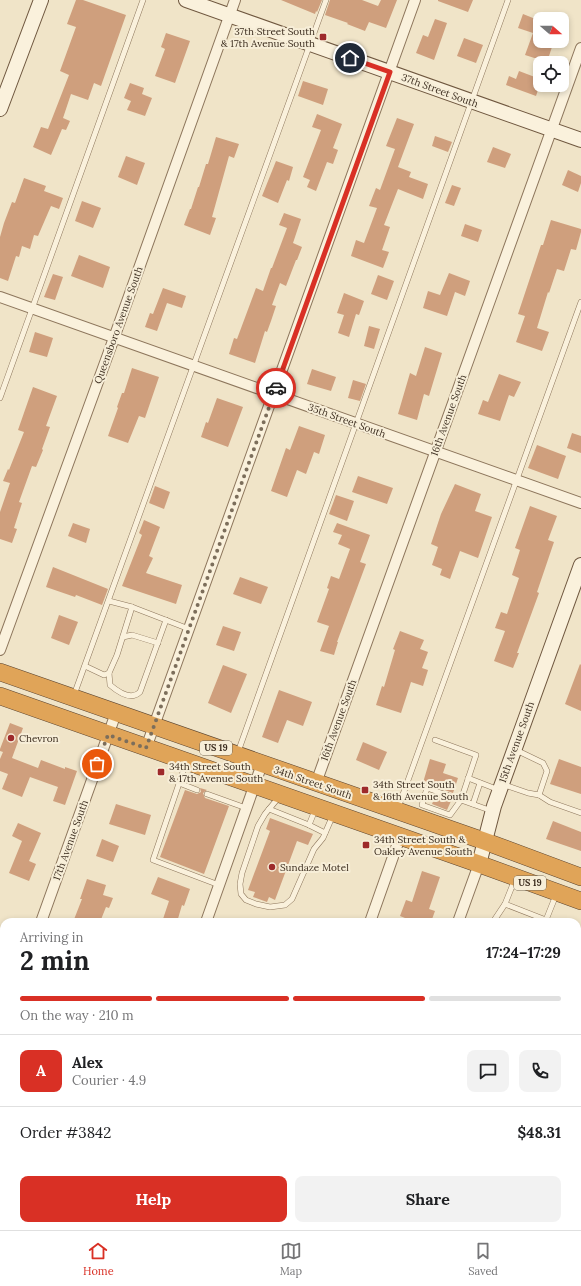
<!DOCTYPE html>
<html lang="en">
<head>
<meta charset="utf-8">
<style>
	body { margin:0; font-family:Lora,serif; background:#f2f2f2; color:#202124; height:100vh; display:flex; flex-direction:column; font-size:15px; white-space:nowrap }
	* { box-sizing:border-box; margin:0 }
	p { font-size:13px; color:#757577 }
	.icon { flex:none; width:22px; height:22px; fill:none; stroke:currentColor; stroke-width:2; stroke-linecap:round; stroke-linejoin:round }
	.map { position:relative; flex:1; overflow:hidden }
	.details { position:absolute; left:0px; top:918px; width:581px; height:312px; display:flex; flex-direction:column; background:#fff; border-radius:12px 12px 0 0; box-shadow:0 2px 6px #0003 }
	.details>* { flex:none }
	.needle { width:26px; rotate:110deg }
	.fabs { position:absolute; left:533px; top:12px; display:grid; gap:8px }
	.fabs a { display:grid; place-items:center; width:36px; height:36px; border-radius:8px; background:#fff; box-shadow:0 2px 6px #0003; font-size:20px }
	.pin { position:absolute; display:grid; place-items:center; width:34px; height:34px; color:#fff; margin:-17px; border:2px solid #fff; border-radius:50%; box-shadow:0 1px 4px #0007 }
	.courier { position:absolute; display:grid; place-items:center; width:40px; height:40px; margin:-20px; border:3px solid #d93025; border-radius:50%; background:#fff; color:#222; box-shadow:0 1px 5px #0007 }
	.headline em { font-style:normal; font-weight:700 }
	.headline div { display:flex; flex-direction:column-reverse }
	.headline { display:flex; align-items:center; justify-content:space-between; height:68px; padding:0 20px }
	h1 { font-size:26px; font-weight:700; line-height:30px }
	.bar { display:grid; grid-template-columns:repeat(4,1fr); gap:6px 4px; align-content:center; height:48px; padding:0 20px }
	.bar i { height:5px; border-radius:3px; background:#e0e0e0 }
	.bar .selected { background:#d93025 }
	.bar p { grid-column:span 4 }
	.line { display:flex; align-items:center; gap:10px; padding:0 20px; border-top:1px solid #e0e0e0 }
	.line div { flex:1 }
	.round { display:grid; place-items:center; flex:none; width:42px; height:42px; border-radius:8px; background:#f2f2f2 }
	.primary-button { display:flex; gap:8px; margin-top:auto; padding:8px 20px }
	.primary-button a { flex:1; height:46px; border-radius:8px; background:#d93025; color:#fff; font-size:16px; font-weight:700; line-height:46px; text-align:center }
	.primary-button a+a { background:#f2f2f2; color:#202124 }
	.tabs { display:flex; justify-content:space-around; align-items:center; height:56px; border-top:1px solid #e0e0e0; background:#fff; font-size:11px; color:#757577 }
	.tabs a { display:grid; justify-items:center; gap:2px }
	.tabs .selected { color:#d93025 }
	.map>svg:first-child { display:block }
	.building { fill:#cf9f7d }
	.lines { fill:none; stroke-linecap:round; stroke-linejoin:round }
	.lane-casing { stroke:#8d765c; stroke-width:6 }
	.street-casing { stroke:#8d765c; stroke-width:12 }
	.secondary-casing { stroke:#6f573f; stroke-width:16 }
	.highway-casing { stroke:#5b4430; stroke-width:18 }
	.lane { stroke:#faf1dc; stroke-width:5 }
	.street { stroke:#faf1dc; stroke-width:10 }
	.secondary { stroke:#faf1dc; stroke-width:14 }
	.highway { stroke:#e0a458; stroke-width:17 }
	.done { stroke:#7c6e5b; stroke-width:4; stroke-dasharray:0 7.2 }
	.route { stroke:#d93025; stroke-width:5 }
	.poi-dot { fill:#9e2a2b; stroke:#f7eed8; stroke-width:1.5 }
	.labels { text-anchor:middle; stroke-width:4; stroke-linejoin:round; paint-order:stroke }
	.shield { fill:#f7eed8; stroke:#756857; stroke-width:1 }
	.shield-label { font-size:9px; font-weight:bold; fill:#3d2e20 }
	.poi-label { font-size:10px; fill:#3d2e20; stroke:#f7eed8; text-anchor:start }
	.street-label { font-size:10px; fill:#3d2e20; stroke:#f7eed8 }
</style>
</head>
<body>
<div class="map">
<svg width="581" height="1230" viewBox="0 0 581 1230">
	<rect width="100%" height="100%" fill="#f0e4c8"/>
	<g class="building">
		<polygon points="76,0 83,0 126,15 101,86 94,83 88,100 71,94 63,118 70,121 66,130 62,129 51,155 33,147 41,127 48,129 69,75 60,71 76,27 67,24"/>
		<polygon points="281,0 322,0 317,12 316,11 315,14"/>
		<polygon points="330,0 362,0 378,6 381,0 397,0 386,28 369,22 365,31 347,24 348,23 325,15"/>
		<polygon points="438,0 473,0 468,12 438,1"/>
		<polygon points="523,14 538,20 539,16 540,17 540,43 552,47 547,62 525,55 533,33 518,28"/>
		<polygon points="435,19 447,23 434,60 416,53 423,35 428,37"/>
		<polygon points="166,33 190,41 175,83 155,76 165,49 161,47"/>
		<polygon points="464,38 483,45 476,63 457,56"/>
		<polygon points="519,71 540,79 540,84 536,96 506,85 509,76 516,79"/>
		<polygon points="303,81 328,89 323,105 298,96"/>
		<polygon points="130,83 144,88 142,94 152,98 145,116 127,110 131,101 124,98"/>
		<polygon points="317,114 342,124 333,148 338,150 333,164 327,162 316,191 307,187 310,180 303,177 321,130 312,127"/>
		<polygon points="397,118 414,124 398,167 411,172 409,177 428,184 423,199 398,189 384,225 390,227 382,250 389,252 383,268 351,256 356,240 364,243 377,208 369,206 376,188 380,190 395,149 386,146"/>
		<polygon points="435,136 452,142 448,152 432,146"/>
		<polygon points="216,137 239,144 234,158 229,156 212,217 216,218 210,235 184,225 190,209 191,209 198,187 199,187 206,164 208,164"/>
		<polygon points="493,147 511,154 505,168 487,162"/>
		<polygon points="126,156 145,163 137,185 118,177"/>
		<polygon points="276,161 293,167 289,181 287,180 278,203 262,196"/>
		<polygon points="568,170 581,176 581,183 578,192 562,185"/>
		<polygon points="24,178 46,186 44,191 63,198 59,209 51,206 38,236 34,235 30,249 22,246 19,257 16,256 8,281 0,278 0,237 4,223 12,202 15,203"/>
		<polygon points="452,185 461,188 454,206 445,203"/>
		<polygon points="82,201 101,208 93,228 75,221"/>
		<polygon points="284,213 301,219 293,243 302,247 297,260 296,260 286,286 280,283 272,305 276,306 271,321 267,332 265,331 255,363 229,354 234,338 237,339 256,288 263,291 271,268 272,268 287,228 279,225"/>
		<polygon points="551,220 581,229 581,232 576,250 571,249 564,271 557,269 549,293 548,292 537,328 549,332 542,351 516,342 525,316 518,314 541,245 543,245"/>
		<polygon points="465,224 482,230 478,242 461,236"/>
		<polygon points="79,255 110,267 103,288 71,276"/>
		<polygon points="449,273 470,281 465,296 455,292 447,316 423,308 428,291 440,295"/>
		<polygon points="53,274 63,277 55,300 44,297"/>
		<polygon points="378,275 394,281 387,300 371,294"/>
		<polygon points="163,288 186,296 182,308 167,303 157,331 145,327 150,313 153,314"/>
		<polygon points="344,293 364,301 359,315 356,314 349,337 338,333 344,315 337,313"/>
		<polygon points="369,326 380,329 374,349 364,346"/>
		<polygon points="35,332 53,338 47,357 29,352"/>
		<polygon points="425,347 442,353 429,396 424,394 417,420 398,414 410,373 416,376"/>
		<polygon points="132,368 159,377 145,418 139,416 128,443 108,436 118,408 117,407 122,393 124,393"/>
		<polygon points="312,369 336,377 331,391 307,384"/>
		<polygon points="499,374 521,382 514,397 509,395 500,421 478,414 483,400 488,402"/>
		<polygon points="353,380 366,384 360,401 348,398"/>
		<polygon points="33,387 57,396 46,426 50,427 42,449 43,450 36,467 32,466 19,502 22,503 14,528 17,529 12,543 0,539 0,512 10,483 3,481 8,469 9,470 24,432 18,430"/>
		<polygon points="217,398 243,407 228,447 201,437 206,422 208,423"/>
		<polygon points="299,426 325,435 319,454 314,452 306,474 297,470 287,497 271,491 286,448 290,450"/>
		<polygon points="572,433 581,436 581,453 567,448"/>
		<polygon points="537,445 566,456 558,479 528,468"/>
		<polygon points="358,476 393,488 387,504 352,492"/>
		<polygon points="455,484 481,494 475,511 492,517 478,558 460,551 450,579 440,575 442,569 432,565 438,547 431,544 441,514"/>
		<polygon points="155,486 170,492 164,509 149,503"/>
		<polygon points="336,495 354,501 347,521 329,514"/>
		<polygon points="530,506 557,516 548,540 554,542 537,592 539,593 517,653 519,653 513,668 494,661 505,631 495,628 501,612 507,614 519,578 512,575 520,550 515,548"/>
		<polygon points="144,520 160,527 149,556 153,558 146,573 182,585 176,604 122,586 142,535 139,533"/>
		<polygon points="73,523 90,529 86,543 68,536"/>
		<polygon points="337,523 370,535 360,562 366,564 337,642 338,642 334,655 320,651 329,626 317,622 329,589 327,588 331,576 339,579 350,549 338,544 342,535 333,532"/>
		<polygon points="53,567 108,589 102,605 76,595 75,597 46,587"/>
		<polygon points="240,577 268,587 261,604 233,594"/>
		<polygon points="59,615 78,622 69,645 51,638"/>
		<polygon points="223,626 241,632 234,651 216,645"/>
		<polygon points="400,631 424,640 420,649 428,652 422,668 428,670 423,686 411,682 401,713 376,705 382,686 384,687 395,650 393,649"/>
		<polygon points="580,664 581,665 581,711 565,704"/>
		<polygon points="223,665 247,674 231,713 208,703"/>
		<polygon points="279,690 312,702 303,726 287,720 278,743 262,737"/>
		<polygon points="10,723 23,728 12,758 38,768 41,760 65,769 65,767 77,771 65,805 53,801 58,787 30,777 22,797 2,789 8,774 0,771 0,759 3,752 0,751 0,749"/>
		<polygon points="363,742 387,752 379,770 356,760"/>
		<polygon points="430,759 446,764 443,773 458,778 453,793 428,784 426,784 423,786 422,786"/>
		<polygon points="559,759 581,767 581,794 550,784"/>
		<polygon points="200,788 207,790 203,793 205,798 229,806 204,874 160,857 185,790 197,794 201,792"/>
		<polygon points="436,795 451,801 447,810 432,804"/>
		<polygon points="116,804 151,815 145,835 109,824"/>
		<polygon points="270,818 313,834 308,845 297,841 275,900 269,897 267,902 253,897 255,892 248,890 270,831 266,829"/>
		<polygon points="553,821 581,832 581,851 546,839"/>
		<polygon points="18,823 41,833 29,861 36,864 29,881 9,873 22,841 12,836"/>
		<polygon points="102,839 119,846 113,862 96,856"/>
		<polygon points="422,871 440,877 429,909 435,911 431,922 415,922 400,916 406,900 412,902"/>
		<polygon points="158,877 190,889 184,906 182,905 177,922 170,922 163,919 169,901 151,894"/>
		<polygon points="87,879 106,885 103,895 113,898 109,908 106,907 100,922 73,922 82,899 80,899"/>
	</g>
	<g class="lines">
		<g class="lane-casing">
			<g id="lane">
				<polyline points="0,398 143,0"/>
				<polyline points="109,601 132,607 189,629"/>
				<polyline points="123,637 132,635 158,643"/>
				<polyline points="85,666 104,675 109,673 117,655 132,607"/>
				<path d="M109,673L110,685C117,691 131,701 140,692L166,620"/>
				<polyline points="74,695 326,0"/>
				<polyline points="435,740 476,755 461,800 450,815 422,805 427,788 492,811"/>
				<polyline points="238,752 508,0"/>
				<polyline points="186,763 153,860 219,885"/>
				<polyline points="468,778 499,790"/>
				<polyline points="179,783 197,790"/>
				<polyline points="502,784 528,793 539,795 547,771 543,763 516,750"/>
				<polyline points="207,794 246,808"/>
				<polyline points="539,795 550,802 581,813"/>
				<polyline points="279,797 265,814 258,826 242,873 240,884 241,894 246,900 256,904 270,907 285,905 292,899 314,849 323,838 333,815"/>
				<polyline points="473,804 480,783"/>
				<polyline points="398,808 581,302"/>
				<polyline points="269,809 309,825"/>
				<polyline points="315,810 309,825 325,833"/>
				<polyline points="505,904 515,879"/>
				<polyline points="493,922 505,904 546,920 556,895"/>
				<polyline points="577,950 581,939"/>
				<polyline points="577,1127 581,1129"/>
			</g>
		</g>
		<g class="street-casing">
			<g id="street">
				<polyline points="0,297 581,503"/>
				<polyline points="0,650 114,338 235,0"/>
				<polyline points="146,748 415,0"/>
				<polyline points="316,783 581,48"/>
				<polyline points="41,922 116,713"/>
				<polyline points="206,922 262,764"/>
				<polyline points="370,922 400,837"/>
				<polyline points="458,922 479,864"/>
				<polyline points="577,1051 581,1052"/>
				<polyline points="577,1202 581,1203"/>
			</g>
		</g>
		<g class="secondary-casing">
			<g id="secondary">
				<polyline points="186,0 581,140"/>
				<polyline points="0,109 41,0"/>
				<polyline points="479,864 494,806 581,565"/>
			</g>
		</g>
		<g class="highway-casing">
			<g id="highway">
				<polyline points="0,672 484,841 581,877"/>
				<polyline points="0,696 479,864 581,901"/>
				<polyline points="0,1037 4,1039"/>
				<polyline points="0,1114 4,1116"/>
				<polyline points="224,1226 230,1230"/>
				<polyline points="318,1226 324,1230"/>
				<polyline points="435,1226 442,1230"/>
			</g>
		</g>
		<use href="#lane" class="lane"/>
		<use href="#street" class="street"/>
		<use href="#secondary" class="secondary"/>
		<use href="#highway" class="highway"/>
	</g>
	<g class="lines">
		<polyline class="done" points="97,764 108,735 146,748 276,388"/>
		<polyline class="route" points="276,388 390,72 350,58"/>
	</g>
	<g class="poi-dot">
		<rect x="319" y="33" width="8" height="8" rx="2"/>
		<circle cx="11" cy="738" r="4"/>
		<rect x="157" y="768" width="8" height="8" rx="2"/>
		<rect x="361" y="786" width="8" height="8" rx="2"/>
		<rect x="362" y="841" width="8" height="8" rx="2"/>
		<circle cx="272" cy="867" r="4"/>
	</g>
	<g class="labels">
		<g class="shield">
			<rect x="200" y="741" width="32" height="14" rx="3"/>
			<rect x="514" y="876" width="32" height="14" rx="3"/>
		</g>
		<g class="shield-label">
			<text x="216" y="751">US 19</text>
			<text x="530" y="886">US 19</text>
		</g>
		<g class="poi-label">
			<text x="315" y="35" text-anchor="end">37th Street South<tspan x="315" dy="12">&amp; 17th Avenue South</tspan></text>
			<text x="19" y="742">Chevron</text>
			<text x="169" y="770">34th Street South<tspan x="169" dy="12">&amp; 17th Avenue South</tspan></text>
			<text x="373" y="788">34th Street South<tspan x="373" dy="12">&amp; 16th Avenue South</tspan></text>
			<text x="374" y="843">34th Street South &amp;<tspan x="374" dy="12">Oakley Avenue South</tspan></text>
			<text x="280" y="871">Sundaze Motel</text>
		</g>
		<g class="street-label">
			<text transform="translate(440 90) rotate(20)" y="4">37th Street South</text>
			<text transform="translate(118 325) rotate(-70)" y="4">Queensboro Avenue South</text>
			<text transform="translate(448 415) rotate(-70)" y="4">16th Avenue South</text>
			<text transform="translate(347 420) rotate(20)" y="4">35th Street South</text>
			<text transform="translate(338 720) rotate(-70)" y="4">16th Avenue South</text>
			<text transform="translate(516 742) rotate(-70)" y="4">15th Avenue South</text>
			<text transform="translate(313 782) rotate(19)" y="4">34th Street South</text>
			<text transform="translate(70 840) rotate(-70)" y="4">17th Avenue South</text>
		</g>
	</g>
</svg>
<div class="fabs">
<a><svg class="needle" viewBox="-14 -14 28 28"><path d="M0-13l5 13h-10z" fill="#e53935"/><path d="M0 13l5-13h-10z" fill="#757577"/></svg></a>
<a><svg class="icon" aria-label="locate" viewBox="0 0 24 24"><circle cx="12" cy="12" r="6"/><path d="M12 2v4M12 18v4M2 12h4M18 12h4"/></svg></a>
</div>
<div class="pin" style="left:97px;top:764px;background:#ea580c"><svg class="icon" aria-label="bag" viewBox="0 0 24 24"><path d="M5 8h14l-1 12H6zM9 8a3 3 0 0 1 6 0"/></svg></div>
<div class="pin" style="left:350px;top:58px;background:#1f2937"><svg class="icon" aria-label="home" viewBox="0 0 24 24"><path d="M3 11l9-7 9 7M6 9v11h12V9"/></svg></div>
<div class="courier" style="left:276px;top:388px"><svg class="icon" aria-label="car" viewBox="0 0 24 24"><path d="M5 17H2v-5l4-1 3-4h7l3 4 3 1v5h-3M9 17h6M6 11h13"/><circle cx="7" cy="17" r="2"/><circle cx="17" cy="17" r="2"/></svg></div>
<section class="details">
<div class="headline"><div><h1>2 min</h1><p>Arriving in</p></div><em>17:24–17:29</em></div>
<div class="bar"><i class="selected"></i><i class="selected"></i><i class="selected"></i><i></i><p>On the way · 210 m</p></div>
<div class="line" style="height:72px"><b class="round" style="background:#d93025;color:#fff">A</b><div><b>Alex</b><p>Courier · 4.9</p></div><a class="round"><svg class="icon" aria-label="chat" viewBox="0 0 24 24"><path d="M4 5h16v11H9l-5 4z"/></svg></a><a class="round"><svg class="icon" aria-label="phone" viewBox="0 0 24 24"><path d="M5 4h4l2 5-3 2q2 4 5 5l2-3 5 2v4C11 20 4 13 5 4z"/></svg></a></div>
<div class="line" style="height:52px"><div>Order #3842</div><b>$48.31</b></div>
<div class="primary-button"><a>Help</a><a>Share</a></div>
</section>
</div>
<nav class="tabs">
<a class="selected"><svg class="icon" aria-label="home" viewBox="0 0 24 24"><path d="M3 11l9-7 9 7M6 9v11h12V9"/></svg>Home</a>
<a><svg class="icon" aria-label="map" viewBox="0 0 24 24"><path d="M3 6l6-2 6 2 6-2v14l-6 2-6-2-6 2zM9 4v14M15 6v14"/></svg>Map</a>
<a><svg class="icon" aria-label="saved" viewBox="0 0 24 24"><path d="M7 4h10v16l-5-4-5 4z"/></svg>Saved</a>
</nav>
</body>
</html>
